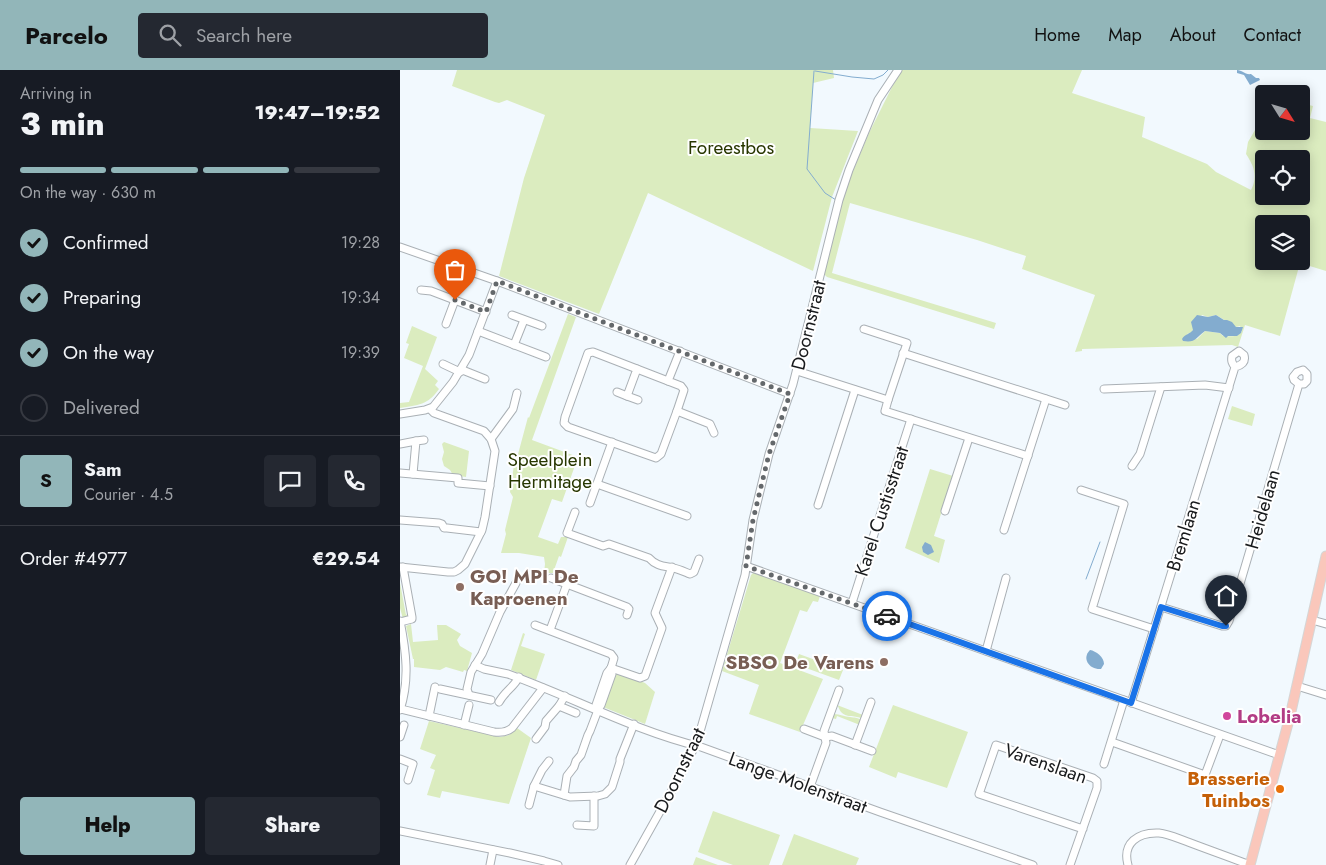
<!DOCTYPE html>
<html lang="en">
<head>
<meta charset="utf-8">
<style>
	body { margin:0; font-family:Jost,sans-serif; background:#242831; color:#f1f3f6; height:100vh; display:flex; flex-direction:column; font-size:19px; white-space:nowrap }
	* { box-sizing:border-box; margin:0 }
	p { font-size:16px; color:#9ea1a6 }
	.icon { flex:none; width:28px; height:28px; fill:none; stroke:currentColor; stroke-width:2; stroke-linecap:round; stroke-linejoin:round }
	.map { position:relative; flex:1; overflow:hidden }
	.details { display:flex; flex-direction:column; background:#171b24; width:400px }
	.details>* { flex:none }
	.needle { width:32px; rotate:127deg }
	.buttons { position:absolute; left:855px; top:15px; display:grid; gap:10px }
	.buttons a { display:grid; place-items:center; width:55px; height:55px; border-radius:5px; background:#171b24; box-shadow:0 2px 12px #0003; font-size:25px }
	.pin { position:absolute; display:grid; place-items:center; width:42px; height:42px; color:#fff; margin:-51px -21px; border-radius:50% 50% 50% 0; rotate:-45deg; box-shadow:0 0 5px #0007 }
	.pin .icon { rotate:45deg }
	.courier { position:absolute; display:grid; place-items:center; width:50px; height:50px; margin:-25px; border:4px solid #1a73e8; border-radius:50%; background:#fff; color:#222; box-shadow:0 1px 6px #0007 }
	.head em { font-style:normal; font-weight:800 }
	.head div { display:flex; flex-direction:column-reverse }
	.head { display:flex; align-items:center; justify-content:space-between; height:85px; padding:0 20px }
	h1 { font-size:32px; font-weight:800; line-height:38px }
	.bar { display:grid; grid-template-columns:repeat(4,1fr); gap:8px 5px; align-content:center; height:60px; padding:0 20px }
	.bar i { height:6px; border-radius:4px; background:#363941 }
	.bar .current { background:#92b6b9 }
	.bar p { grid-column:span 4 }
	.line { display:flex; align-items:center; gap:12px; padding:0 20px; border-top:1px solid #363941 }
	.line div { flex:1 }
	.round { display:grid; place-items:center; flex:none; width:52px; height:52px; border-radius:5px; background:#242831 }
	ol { padding:0 20px; list-style:none }
	li { display:flex; align-items:center; gap:15px; height:55px }
	li p { margin-inline-start:auto }
	li .icon { padding:5px; border-radius:50%; background:#92b6b9; color:#111; stroke-width:4 }
	li:last-child { color:#9ea1a6 }
	li i { width:28px; height:28px; border:2px solid #363941; border-radius:50% }
	.primary-button { display:flex; gap:10px; margin-top:auto; padding:10px 20px }
	.primary-button a { flex:1; height:58px; border-radius:5px; background:#92b6b9; color:#111; font-size:20px; font-weight:800; line-height:58px; text-align:center }
	.primary-button a+a { background:#242831; color:#f1f3f6 }
	header { display:flex; align-items:center; gap:30px; box-sizing:border-box; height:70px; padding:0 25px; background:#92b6b9; color:#111 }
	header strong { font-size:24px }
	nav { display:flex; gap:28px; margin-inline-start:auto; font-size:18px }
	.search { width:350px; height:45px; background:#242831; display:flex; align-items:center; gap:12px; box-sizing:border-box; padding:0 18px; border-radius:5px; color:#9ea1a6; font-size:19px }
	main { display:flex; flex:1; min-height:0 }
	.map>svg:first-child { display:block }
	.green { fill:#dbecbf; fill-rule:evenodd }
	.water { fill:#83accf }
	.lines { fill:none; stroke-linecap:round; stroke-linejoin:round }
	.stream { stroke:#83accf; stroke-width:1 }
	.minor-casing { stroke:#aab0b5; stroke-width:9 }
	.major-casing { stroke:#d5d6d6; stroke-width:11 }
	.minor { stroke:#fff; stroke-width:7 }
	.major { stroke:#fac7bb; stroke-width:9 }
	.done { stroke:#64686b; stroke-width:5; stroke-dasharray:0 9 }
	.route { stroke:#1a73e8; stroke-width:6 }
	.education-dot { fill:#8d6e63; stroke:#fff; stroke-width:2 }
	.hotel-dot { fill:#d1479c; stroke:#fff; stroke-width:2 }
	.food-dot { fill:#e8710a; stroke:#fff; stroke-width:2 }
	.labels { text-anchor:middle; stroke-width:4; stroke-linejoin:round; paint-order:stroke }
	.park-label { font-size:19px; fill:#283700; stroke:#fff }
	.street-label { font-size:19px; fill:#181a1c; stroke:#fff }
	.education-label { font-size:19px; font-weight:bold; fill:#785e54; stroke:#fff; text-anchor:start }
	.hotel-label { font-size:19px; font-weight:bold; fill:#b23c85; stroke:#fff; text-anchor:start }
	.food-label { font-size:19px; font-weight:bold; fill:#c56008; stroke:#fff; text-anchor:end }
</style>
</head>
<body>
<header>
<strong>Parcelo</strong>
<div class="search"><svg class="icon" aria-label="search" viewBox="0 0 24 24"><circle cx="10" cy="10" r="6"/><path d="M15 15l6 6"/></svg>Search here</div>
<nav><a>Home</a><a>Map</a><a>About</a><a>Contact</a></nav>
</header>
<main>
<section class="details">
<div class="head"><div><h1>3 min</h1><p>Arriving in</p></div><em>19:47–19:52</em></div>
<div class="bar"><i class="current"></i><i class="current"></i><i class="current"></i><i></i><p>On the way · 630 m</p></div>
<ol>
<li><svg class="icon" aria-label="check" viewBox="0 0 24 24"><path d="M5 12l5 5 9-10"/></svg>Confirmed<p>19:28</p></li>
<li><svg class="icon" aria-label="check" viewBox="0 0 24 24"><path d="M5 12l5 5 9-10"/></svg>Preparing<p>19:34</p></li>
<li><svg class="icon" aria-label="check" viewBox="0 0 24 24"><path d="M5 12l5 5 9-10"/></svg>On the way<p>19:39</p></li>
<li><i></i>Delivered</li>
</ol>
<div class="line" style="height:90px"><b class="round" style="background:#92b6b9;color:#111">S</b><div><b>Sam</b><p>Courier · 4.5</p></div><a class="round"><svg class="icon" aria-label="chat" viewBox="0 0 24 24"><path d="M4 5h16v11H9l-5 4z"/></svg></a><a class="round"><svg class="icon" aria-label="phone" viewBox="0 0 24 24"><path d="M5 4h4l2 5-3 2q2 4 5 5l2-3 5 2v4C11 20 4 13 5 4z"/></svg></a></div>
<div class="line" style="height:65px"><div>Order #4977</div><b>€29.54</b></div>
<div class="primary-button"><a>Help</a><a>Share</a></div>
</section>
<div class="map">
<svg width="926" height="795" viewBox="0 0 926 795">
	<rect width="100%" height="100%" fill="#f2f9fe"/>
	<g class="green">
		<polygon points="57,0 433,0 434,8 413,13 410,58 458,61 432,127 413,201 248,123 199,244 99,206 124,108 145,45 107,30 99,33 95,32 52,16"/>
		<path d="M502,0H682L672,23L745,47L742,67L807,94L816,102L851,120C858,106 854,96 846,84L848,72L855,60L864,34V61H901V33L913,36L910,48L926,52V201L900,193L880,266L845,255L838,277L832,275L682,279V281L675,282L695,225L622,199L626,186L577,170L450,133L432,203L596,253L594,259L427,207L424,204L434,159L447,115L469,63L492,17ZM864,89H901V126H864ZM864,154H901V191H864ZM802,245L808,247L816,245L836,257L840,256L842,261C838,268 831,266 823,266L820,263L805,261L797,269L787,264L791,263L793,260V257Z"/>
		<polygon points="168,244 176,247 132,370 178,387 162,432 152,429 138,467 158,474 161,467 168,467 161,487 159,486 153,503 144,503 145,494 144,487 119,483 101,483 106,464 105,460 113,427 110,422 115,388 117,388 128,347 129,348"/>
		<path d="M12,256L37,267L25,299L38,311L35,315L39,319C28,335 18,335 0,338V333L9,332L23,296L4,288L9,274L6,273Z"/>
		<polygon points="832,336 855,344 852,356 828,349"/>
		<polygon points="44,372 69,381 66,407 53,405 50,400 44,396 42,389 44,382 42,374"/>
		<polygon points="530,399 553,406 534,466 545,470 539,493 505,478"/>
		<polygon points="354,502 420,526 418,532 413,531 407,542 400,540 380,593 423,609 400,662 349,644 359,615 322,601 351,505"/>
		<polygon points="0,513 6,545 9,543 9,547 3,549 0,538"/>
		<polygon points="11,554 13,572 38,570 37,555 46,555 61,564 57,570 60,576 72,583 67,601 64,600 63,602 46,597 40,600 14,597 14,589 13,589 6,556"/>
		<polygon points="123,563 125,564 121,576 145,584 136,610 111,600"/>
		<polygon points="399,584 443,600 439,610 395,594"/>
		<polygon points="216,602 245,613 255,622 245,654 203,637"/>
		<path d="M437,635L463,645V647L461,648C454,645 446,648 441,642C439,640 439,637 437,635Z"/>
		<polygon points="493,635 568,662 547,718 498,702 496,708 469,697"/>
		<path d="M434,644C440,644 445,647 450,647C455,648 456,647 462,650L460,655L437,646L436,649L432,648Z"/>
		<polygon points="29,651 100,667 109,665 117,658 131,668 109,734 42,721 40,728 27,725 35,700 30,698 36,685 20,679"/>
		<polygon points="313,741 380,765 369,795 333,795 298,782"/>
		<polygon points="394,764 459,788 456,795 382,795"/>
		<polygon points="296,787 318,795 293,795"/>
	</g>
	<g class="water">
		<path d="M837,0C842,0 845,5 851,4L856,8H859L860,10L850,15L844,5L837,3Z"/>
		<path d="M797,245L808,247L816,245L824,250H827L832,252L836,257H843L841,263L837,266H828L826,268L820,263L805,261C795,268 796,273 783,271L782,269C785,264 790,264 793,260L791,252Z"/>
		<polygon points="525,472 531,475 534,482 528,485 523,482 522,477"/>
		<path d="M690,580C696,581 704,587 704,594L701,599C690,600 681,589 690,580Z"/>
	</g>
	<g class="lines">
		<g class="stream">
			<polyline points="414,1 407,99 425,123 436,130"/>
			<polyline points="415,1 452,7 474,9 483,5 488,0"/>
			<polyline points="686,509 700,472"/>
		</g>
		<g class="minor-casing">
			<g id="minor">
				<polyline points="0,177 97,211 390,324"/>
				<polyline points="21,220 31,221 86,242"/>
				<polyline points="112,245 142,256"/>
				<polyline points="46,254 55,230"/>
				<polyline points="464,259 507,273 488,330"/>
				<polyline points="78,261 146,287"/>
				<polyline points="114,275 124,250"/>
				<polyline points="503,283 665,335"/>
				<polyline points="43,294 60,302 63,300 65,301 85,309"/>
				<polyline points="237,299 268,311"/>
				<polyline points="397,301 488,330 485,341 628,386"/>
				<polyline points="704,319 805,315 829,318"/>
				<polyline points="217,322 227,326 237,299 193,282 188,283 165,347 164,353 168,357 256,388 261,384 277,341 310,354 314,363"/>
				<polyline points="227,326 238,330"/>
				<polyline points="277,341 284,320 281,316 268,311 280,281"/>
				<polyline points="0,344 25,340 33,337 53,312 69,285 97,211"/>
				<polyline points="91,369 113,339 117,323"/>
				<polyline points="0,374 16,371"/>
				<polyline points="732,396 740,384 761,317"/>
				<polyline points="0,403 58,408 58,413 90,416"/>
				<polyline points="13,404 16,371 24,370"/>
				<polyline points="197,414 287,446"/>
				<polyline points="681,420 724,434 692,539 754,559"/>
				<polyline points="190,433 212,372"/>
				<polyline points="418,435 455,320"/>
				<polyline points="545,441 569,368"/>
				<path d="M175,442L167,463L203,476L209,474L249,488C256,496 264,496 273,498C279,499 285,502 290,504L294,502L299,489"/>
				<polyline points="0,450 39,453 42,454 44,458 47,458 81,462"/>
				<polyline points="604,460 646,329"/>
				<polyline points="346,496 879,685"/>
				<polyline points="0,497 48,502 54,502 58,500 65,494 82,460 85,447 95,381 91,369 84,361 34,343 30,339"/>
				<polyline points="151,508 227,537 229,539 227,545"/>
				<polyline points="452,533 511,349"/>
				<polyline points="761,537 822,556 826,556 829,551 899,314 904,314 907,311 907,304 903,300 897,302 893,307 894,310 899,314"/>
				<polyline points="912,550 926,554"/>
				<path d="M0,551C6,581 10,610 0,640"/>
				<polyline points="0,552 12,549 12,547 3,497"/>
				<polyline points="135,555 211,584 214,588 211,598 207,603 196,635 198,640"/>
				<polyline points="150,560 167,514"/>
				<polyline points="586,581 606,508"/>
				<path d="M75,595L84,599L108,604C172,627 235,661 301,677L480,742L633,795"/>
				<polyline points="211,598 240,608 245,606 262,558 255,543 272,497"/>
				<polyline points="897,616 926,625"/>
				<polyline points="40,619 91,630"/>
				<polyline points="69,625 67,619 71,602 82,584 100,542 116,513"/>
				<polyline points="165,626 159,636 176,643"/>
				<path d="M99,632C105,621 114,617 119,607"/>
				<path d="M731,633L835,297C842,295 846,292 844,285L839,281L832,286C831,291 832,293 835,297"/>
				<path d="M1,639L94,662C101,663 107,662 112,658L143,618"/>
				<polyline points="29,646 35,617"/>
				<polyline points="64,655 69,635"/>
				<polyline points="404,659 425,667 432,666 472,681"/>
				<polyline points="0,667 4,655"/>
				<polyline points="136,669 145,657 146,651 159,636"/>
				<polyline points="712,672 805,705 820,665"/>
				<polyline points="455,675 471,632"/>
				<polyline points="0,689 13,694 8,710"/>
				<polyline points="149,691 142,700 134,716 170,727 198,726 205,724 212,717 220,692 220,689 234,654"/>
				<polyline points="704,694 724,630"/>
				<polyline points="410,717 426,673 424,661 439,620"/>
				<polyline points="164,725 167,706 174,697 176,691 181,685 188,665 190,661 198,640 201,635 212,604 211,598"/>
				<polyline points="129,735 134,716"/>
				<polyline points="177,755 194,756 194,726"/>
				<polyline points="0,761 110,783 144,791 158,795"/>
				<polyline points="90,795 93,780"/>
				<polyline points="230,795 281,704 297,672 345,505 353,450 369,384 393,314 439,130 449,100 478,30 498,0"/>
				<polyline points="670,795 697,718 697,711 693,708 596,675 579,724 683,759"/>
				<path d="M728,795C722,773 738,762 759,763C769,764 779,769 788,772C809,780 829,787 850,795"/>
			</g>
		</g>
		<g class="major-casing">
			<polyline id="major" points="850,795 890,646 926,486"/>
		</g>
		<use href="#minor" class="minor"/>
		<use href="#major" class="major"/>
	</g>
	<g class="lines">
		<polyline class="done" points="55,230 86,242 97,211 390,324 369,384 353,450 346,496 487,546"/>
		<polyline class="route" points="487,546 731,633 761,537 822,556 826,556"/>
	</g>
	<g class="education-dot">
		<circle cx="60" cy="517" r="5"/>
		<circle cx="484" cy="592" r="5"/>
	</g>
	<circle class="hotel-dot" cx="827" cy="646" r="5"/>
	<circle class="food-dot" cx="880" cy="719" r="5"/>
	<g class="labels">
		<g class="park-label">
			<text x="331" y="84">Foreestbos</text>
			<text x="150" y="396">Speelplein<tspan x="150" dy="22">Hermitage</tspan></text>
		</g>
		<g class="street-label">
			<text transform="translate(408 255) rotate(-76)" y="7">Doornstraat</text>
			<text transform="translate(862 439) rotate(-74)" y="7">Heidelaan</text>
			<text transform="translate(481 441) rotate(-72)" y="7">Karel Custisstraat</text>
			<text transform="translate(783 465) rotate(-73)" y="7">Bremlaan</text>
			<text transform="translate(646 693) rotate(19)" y="7">Varenslaan</text>
			<text transform="translate(279 700) rotate(-64)" y="7">Doornstraat</text>
			<text transform="translate(398 712) rotate(20)" y="7">Lange Molenstraat</text>
		</g>
		<g class="education-label">
			<text x="70" y="513">GO! MPI De<tspan x="70" dy="22">Kaproenen</tspan></text>
			<text x="474" y="599" text-anchor="end">SBSO De Varens</text>
		</g>
		<g class="hotel-label">
			<text x="837" y="653">Lobelia</text>
		</g>
		<g class="food-label">
			<text x="870" y="715">Brasserie<tspan x="870" dy="22">Tuinbos</tspan></text>
		</g>
	</g>
</svg>
<div class="buttons">
<a><svg class="needle" viewBox="-14 -14 28 28"><path d="M0-13l5 13h-10z" fill="#e53935"/><path d="M0 13l5-13h-10z" fill="#9ea1a6"/></svg></a>
<a><svg class="icon" aria-label="locate" viewBox="0 0 24 24"><circle cx="12" cy="12" r="6"/><path d="M12 2v4M12 18v4M2 12h4M18 12h4"/></svg></a>
<a><svg class="icon" aria-label="layers" viewBox="0 0 24 24"><path d="M12 4l9 5-9 5-9-5zM3 14l9 5 9-5"/></svg></a>
</div>
<div class="pin" style="left:55px;top:230px;background:#ea580c"><svg class="icon" aria-label="bag" viewBox="0 0 24 24"><path d="M5 8h14l-1 12H6zM9 8a3 3 0 0 1 6 0"/></svg></div>
<div class="pin" style="left:826px;top:556px;background:#1f2937"><svg class="icon" aria-label="home" viewBox="0 0 24 24"><path d="M3 11l9-7 9 7M6 9v11h12V9"/></svg></div>
<div class="courier" style="left:487px;top:546px"><svg class="icon" aria-label="car" viewBox="0 0 24 24"><path d="M5 17H2v-5l4-1 3-4h7l3 4 3 1v5h-3M9 17h6M6 11h13"/><circle cx="7" cy="17" r="2"/><circle cx="17" cy="17" r="2"/></svg></div>
</div>
</main>
</body>
</html>
